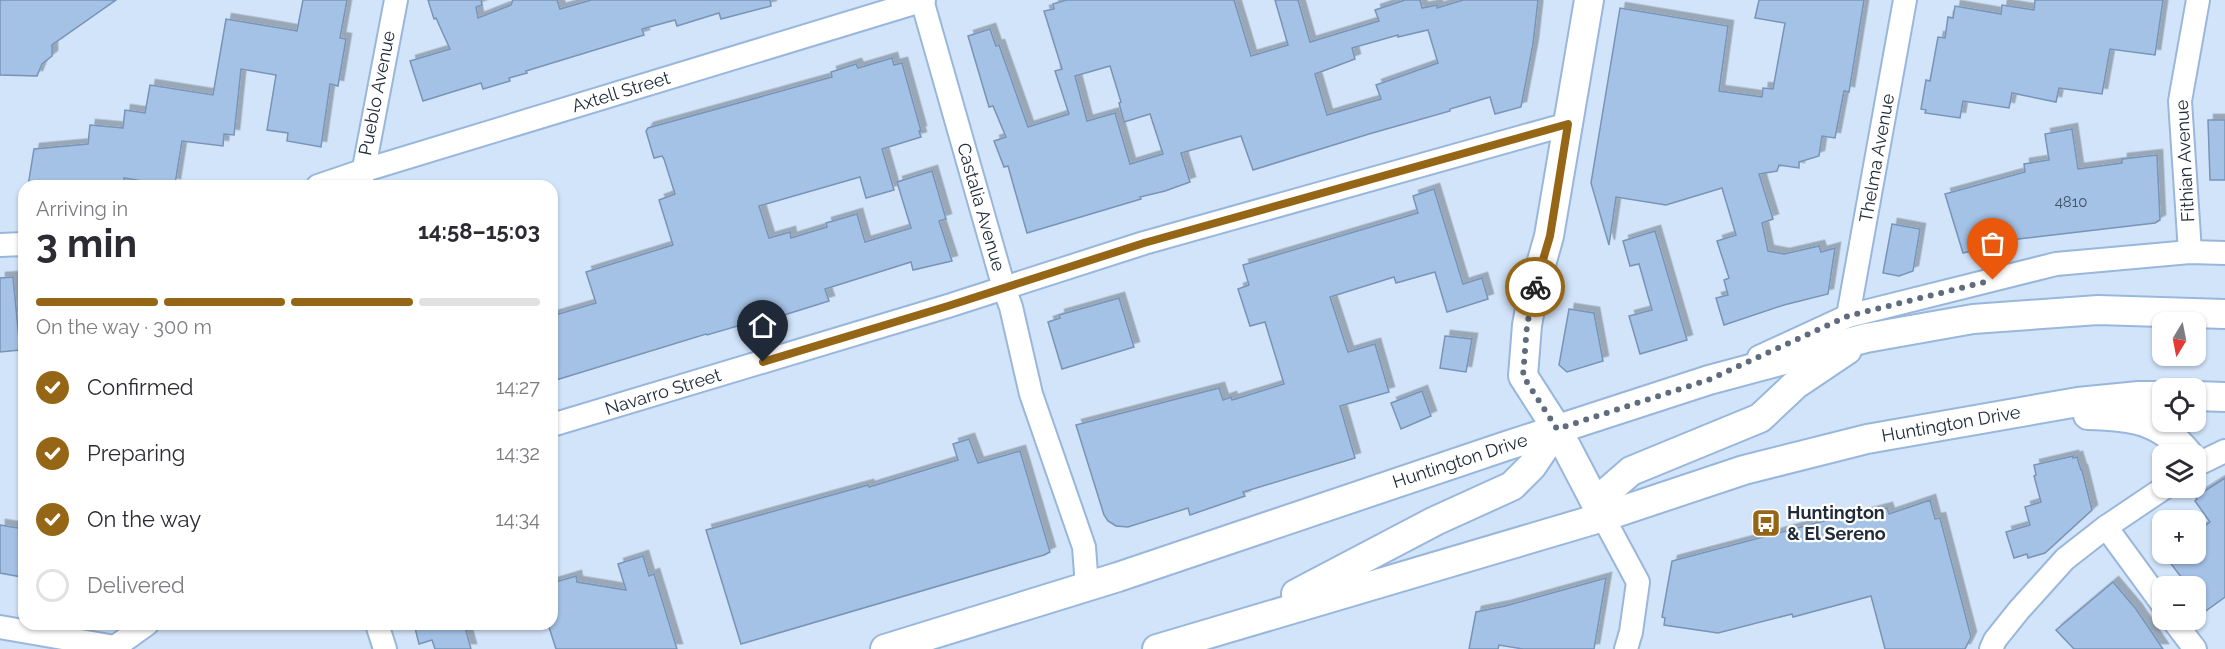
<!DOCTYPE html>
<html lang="en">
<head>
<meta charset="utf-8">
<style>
	body { margin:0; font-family:Raleway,sans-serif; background:#f2f2f3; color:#2b2b33; height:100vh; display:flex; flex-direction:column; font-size:22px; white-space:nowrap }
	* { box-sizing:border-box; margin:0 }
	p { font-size:20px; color:#7c7c81 }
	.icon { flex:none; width:33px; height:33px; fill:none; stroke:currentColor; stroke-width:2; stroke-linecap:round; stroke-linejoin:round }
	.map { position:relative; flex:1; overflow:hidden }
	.drawer { position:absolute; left:18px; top:180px; width:540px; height:450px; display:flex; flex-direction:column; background:#fff; border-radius:18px; box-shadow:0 2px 4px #0004 }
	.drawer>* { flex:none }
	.needle { width:39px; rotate:190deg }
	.fabs { position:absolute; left:2152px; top:312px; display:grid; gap:12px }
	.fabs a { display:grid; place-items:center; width:54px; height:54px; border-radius:12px; background:#fff; box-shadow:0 2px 4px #0004; font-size:30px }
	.pin { position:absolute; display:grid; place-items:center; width:51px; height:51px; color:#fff; margin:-62px -26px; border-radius:50% 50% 50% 0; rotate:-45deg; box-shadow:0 0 6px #0007 }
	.pin .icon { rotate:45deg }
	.courier { position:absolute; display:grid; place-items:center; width:60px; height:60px; margin:-30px; border:4px solid #966617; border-radius:50%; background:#fff; color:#222; box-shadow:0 2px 8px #0007 }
	.summary em { font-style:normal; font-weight:700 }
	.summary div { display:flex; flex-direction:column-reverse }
	.summary { display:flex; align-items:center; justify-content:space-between; height:102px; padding:0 18px }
	h1 { font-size:39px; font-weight:700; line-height:45px }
	.bar { display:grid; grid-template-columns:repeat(4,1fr); gap:9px 6px; align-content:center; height:72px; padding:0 18px }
	.bar i { height:8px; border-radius:4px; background:#e1e1e2 }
	.bar .active { background:#966617 }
	.bar p { grid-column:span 4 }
	ol { padding:0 18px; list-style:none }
	li { display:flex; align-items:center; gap:18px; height:66px }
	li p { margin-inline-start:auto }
	li .icon { padding:6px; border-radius:50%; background:#966617; color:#fff; stroke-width:4 }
	li:last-child { color:#7c7c81 }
	li i { width:33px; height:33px; border:3px solid #e1e1e2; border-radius:50% }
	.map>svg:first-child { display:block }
	.building { fill:#a4c2e6; stroke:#7894b6; stroke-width:1.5; fill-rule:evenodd; filter:url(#shadow) }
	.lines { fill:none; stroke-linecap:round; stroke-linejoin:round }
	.minor-casing { stroke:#99b7db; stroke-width:26 }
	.major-casing { stroke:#99b7db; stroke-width:32 }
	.minor { stroke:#fff; stroke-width:22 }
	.major { stroke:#fff; stroke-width:28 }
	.done { stroke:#5e6c7d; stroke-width:6; stroke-dasharray:0 10.8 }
	.route { stroke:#966617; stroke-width:8 }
	.labels { text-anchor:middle; stroke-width:4.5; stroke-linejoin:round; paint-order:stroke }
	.number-label { font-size:15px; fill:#415265 }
	.street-label { font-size:18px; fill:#202c3a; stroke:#fff }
	.poi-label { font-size:18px; font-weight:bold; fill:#202c3a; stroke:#fff; text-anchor:start }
</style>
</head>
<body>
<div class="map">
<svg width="2225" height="649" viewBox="0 0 2225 649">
	<defs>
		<filter id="shadow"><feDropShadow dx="5.5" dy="-5.5" stdDeviation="0" flood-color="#0004"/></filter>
	</defs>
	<rect width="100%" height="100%" fill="#d1e4fa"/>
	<g class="building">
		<polygon points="0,0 116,0 52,45 52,56 42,64 37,76 0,75"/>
		<polygon points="303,0 347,0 340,38 346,39 338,86 330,84 321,147 287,141 288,133 267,130 276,75 241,69 234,135 224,134 223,146 182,141 175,184 165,182 165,185 124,178 124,186 28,186 34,149 88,144 90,125 123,128 125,110 145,113 150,85 213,95 226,19 297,31"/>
		<polygon points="428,0 481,0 482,5 476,7 478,18 511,5 513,0 557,0 560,9 591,0 770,0 771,6 721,19 719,13 677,26 675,20 642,29 644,35 526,71 527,73 509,78 510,81 483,89 481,83 423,101 410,61 450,49 436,18 434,19"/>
		<path d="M1066,0H1234L1251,56L1288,45L1275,0H1298L1310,42L1379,21L1375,10L1405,0H1420L1422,8L1437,5V8L1463,0H1538L1533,44L1521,107L1495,114L1490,97L1450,109V111L1369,134L1253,170L1241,136L1181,153L1190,182L1165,191L1140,197L1141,199L1027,233L1008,166L1004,167L994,141L1006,137L993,106L989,107L968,36L990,29L996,46L999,45L1028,127L1069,114L1055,71L1062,69L1044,11L1054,9L1053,4ZM1428,30L1438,63L1376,85L1381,99L1327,115L1315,74L1355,59L1352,48L1398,35V37ZM1110,66L1121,102L1119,103L1124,122L1150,114L1163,154L1130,164L1115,113L1087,121L1075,76Z"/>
		<polygon points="1759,0 1864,0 1849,92 1844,91 1835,138 1822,136 1819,156 1799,162 1799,168 1779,165 1777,171 1759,174 1773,219 1762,223 1768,251 1784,254 1819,246 1821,252 1835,248 1828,294 1784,305 1724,325 1716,298 1728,295 1724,280 1729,278 1717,241 1736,235 1722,188 1666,205 1616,197 1609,245 1591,183 1620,8 1728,26 1719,91 1762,97 1763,88 1773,89 1785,23 1755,18"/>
		<polygon points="2035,0 2163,0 2155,55 2110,49 2102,94 2059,88 2056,102 2012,93 2009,108 1963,101 1960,118 1925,113 1926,110 1921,109 1926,80 1930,81 1938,37 1945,38 1948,17 1953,18 1955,6 2001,14 2002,5 2034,10"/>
		<polygon points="892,58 894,65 902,63 921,131 919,131 921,137 882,149 894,190 866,198 860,177 759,206 769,238 790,232 791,238 827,227 826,223 857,214 865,242 911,228 897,182 932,171 946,219 939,221 952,261 913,270 911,262 825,289 829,301 768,320 767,318 758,320 707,335 706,334 556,380 552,366 552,316 596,303 586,272 673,245 659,200 675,194 664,159 662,156 654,158 646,131 648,128 832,77 831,72 856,64 858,68"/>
		<polygon points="2208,120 2225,120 2225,180 2210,180"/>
		<polygon points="2072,129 2078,169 2122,163 2122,159 2157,155 2160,220 2155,223 2018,239 1963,253 1945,194 2025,172 2024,164 2049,160 2045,134"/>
		<polygon points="1434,189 1463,284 1482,278 1488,299 1447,312 1435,272 1396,283 1394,277 1330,297 1348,352 1375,344 1389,392 1340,406 1355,458 1243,492 1245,496 1190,515 1188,508 1128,527 1116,526 1108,521 1104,515 1076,425 1219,388 1223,400 1231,397 1232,400 1284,384 1265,322 1250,326 1238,289 1249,285 1243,265 1418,213 1413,196"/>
		<polygon points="1892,224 1920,229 1913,271 1899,276 1883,273"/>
		<polygon points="1655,231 1687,340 1640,354 1629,316 1652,310 1639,264 1630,266 1623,241"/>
		<polygon points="13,277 20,350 0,352 0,278"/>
		<polygon points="1119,298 1134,347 1062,369 1048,322 1060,318 1059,315"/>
		<polygon points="1569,309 1594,313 1603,361 1567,372 1559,365"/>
		<polygon points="1445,336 1472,339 1466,372 1440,368"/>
		<polygon points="1422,391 1431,416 1401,429 1391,403"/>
		<polygon points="969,439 978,463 1020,451 1050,552 1044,555 741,644 706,530 868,485 869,487 958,460 953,444"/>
		<polygon points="2073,456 2073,458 2077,457 2081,470 2082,470 2092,510 2045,553 2028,558 2027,554 2014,558 2006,532 2030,525 2025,507 2041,502 2034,476 2036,475 2034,465"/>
		<polygon points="2225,478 2225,597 2196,618 2196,586 2188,586 2165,556 2169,554 2196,554 2196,532 2210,522 2195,501 2197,499 2195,497"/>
		<polygon points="1930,500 1935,519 1940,518 1971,637 1965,649 1885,649 1871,596 1793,617 1792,614 1718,633 1664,625 1665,618 1662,617 1672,561 1839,517 1840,520 1887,508 1889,514"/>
		<polygon points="0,525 24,529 24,564 22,577 0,573"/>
		<polygon points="643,556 649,576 654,574 677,649 556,649 548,624 552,624 552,583 576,576 577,582 626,590 618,564"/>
		<polygon points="1606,578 1594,649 1523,649 1499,645 1498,649 1469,649 1476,612 1505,606"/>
		<polygon points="2113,582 2136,609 2163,649 2074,649 2056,630"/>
		<polygon points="414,624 470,624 470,629 466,631 471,649 435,649 432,640 419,644"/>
	</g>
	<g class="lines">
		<g class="minor-casing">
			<g id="minor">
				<polyline points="922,0 1004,288 1011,307 1031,394 1084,547 1087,586"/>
				<polyline points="361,184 396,0"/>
				<polyline points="318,186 362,171 924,0"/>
				<polyline points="0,245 24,244"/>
				<polyline points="2190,252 2180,101 2198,0"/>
				<polyline points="1848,316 1905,0"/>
				<polyline points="1759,357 1848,316 2056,264 2190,252 2225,253"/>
				<polyline points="552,425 948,306 1144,243 1568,124"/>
				<polyline points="2196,465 2225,451"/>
				<polyline points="1603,517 1638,582 1631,632 1626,649"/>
				<polyline points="2106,527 2163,605"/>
				<polyline points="2173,620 2195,649"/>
				<polyline points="377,624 385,649"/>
				<polyline points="0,627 115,647 147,624"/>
				<polyline points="1991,649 1995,640 2019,610 2065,559 2106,527 2164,488"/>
			</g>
		</g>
		<g class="major-casing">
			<g id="major">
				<polyline points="1589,0 1549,236 1533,293 1527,325 1523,376 1557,429 1603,517"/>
				<polyline points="2196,396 2225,397"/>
				<path d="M2088,415C2131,416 2160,419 2188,454"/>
				<polyline points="1603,517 1608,491 1631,471 1760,418 1795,385 1847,350"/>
				<polyline points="1296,594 1435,521 1512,486 1532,466 1557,429"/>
				<polyline points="885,649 1118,577 1506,446 1709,380 1866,338 1973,319 2098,310 2225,314"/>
				<polyline points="1157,649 1603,517 1744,470 1867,439 2078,402 2139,396 2163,396"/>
			</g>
		</g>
		<use href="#minor" class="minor"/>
		<use href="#major" class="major"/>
	</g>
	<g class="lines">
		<polyline class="done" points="1535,287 1527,325 1523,376 1557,429 1708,380 1848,316 1993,280"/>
		<polyline class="route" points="763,362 948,306 1144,243 1568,124 1550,236 1535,287"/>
	</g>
	<defs>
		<g id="bus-square" transform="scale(1.5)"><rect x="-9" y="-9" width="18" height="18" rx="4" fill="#966617" stroke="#fff"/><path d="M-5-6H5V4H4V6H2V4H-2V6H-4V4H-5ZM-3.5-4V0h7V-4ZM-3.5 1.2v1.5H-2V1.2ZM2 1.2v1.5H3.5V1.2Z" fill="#fff"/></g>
	</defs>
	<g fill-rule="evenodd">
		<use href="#bus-square" x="1766" y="523"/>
	</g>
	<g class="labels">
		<g class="number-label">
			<text x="2071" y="207">4810</text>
		</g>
		<g class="street-label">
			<text transform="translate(621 92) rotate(-17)" y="6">Axtell Street</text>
			<text transform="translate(377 93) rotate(-79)" y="6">Pueblo Avenue</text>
			<text transform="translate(1877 158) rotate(-80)" y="6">Thelma Avenue</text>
			<text transform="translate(2185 161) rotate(-93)" y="6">Fithian Avenue</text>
			<text transform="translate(981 207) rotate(74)" y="6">Castalia Avenue</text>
			<text transform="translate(663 392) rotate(-17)" y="6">Navarro Street</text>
			<text transform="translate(1951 424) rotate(-10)" y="6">Huntington Drive</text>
			<text transform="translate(1460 461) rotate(-18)" y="6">Huntington Drive</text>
		</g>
		<g class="poi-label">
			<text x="1787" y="519">Huntington<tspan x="1787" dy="21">&amp; El Sereno</tspan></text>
		</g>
	</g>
</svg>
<div class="fabs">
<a><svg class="needle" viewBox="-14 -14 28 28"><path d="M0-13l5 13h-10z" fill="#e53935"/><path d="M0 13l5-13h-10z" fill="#7c7c81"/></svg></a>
<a><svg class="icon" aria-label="locate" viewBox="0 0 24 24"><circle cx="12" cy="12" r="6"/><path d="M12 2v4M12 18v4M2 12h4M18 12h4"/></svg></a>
<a><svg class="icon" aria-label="layers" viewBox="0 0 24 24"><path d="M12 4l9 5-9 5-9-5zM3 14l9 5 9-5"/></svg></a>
<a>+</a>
<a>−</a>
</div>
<div class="pin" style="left:1993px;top:280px;background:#ea580c"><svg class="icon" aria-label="bag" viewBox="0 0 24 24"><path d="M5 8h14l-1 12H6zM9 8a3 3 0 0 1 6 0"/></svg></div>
<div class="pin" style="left:763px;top:362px;background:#1f2937"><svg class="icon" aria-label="home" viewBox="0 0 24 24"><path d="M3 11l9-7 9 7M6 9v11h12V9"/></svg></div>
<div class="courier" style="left:1535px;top:287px"><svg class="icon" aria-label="bike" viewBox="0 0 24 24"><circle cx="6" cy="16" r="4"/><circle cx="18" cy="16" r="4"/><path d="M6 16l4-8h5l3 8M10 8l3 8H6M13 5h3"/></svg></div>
<section class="drawer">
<div class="summary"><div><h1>3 min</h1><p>Arriving in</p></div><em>14:58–15:03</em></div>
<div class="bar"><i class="active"></i><i class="active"></i><i class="active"></i><i></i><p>On the way · 300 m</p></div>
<ol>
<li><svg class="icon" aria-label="check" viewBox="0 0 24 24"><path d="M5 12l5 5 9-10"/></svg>Confirmed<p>14:27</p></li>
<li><svg class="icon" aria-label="check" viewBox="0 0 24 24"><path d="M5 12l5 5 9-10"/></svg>Preparing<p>14:32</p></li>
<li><svg class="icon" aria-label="check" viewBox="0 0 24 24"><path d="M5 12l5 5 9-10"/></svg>On the way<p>14:34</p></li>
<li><i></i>Delivered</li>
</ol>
</section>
</div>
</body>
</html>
